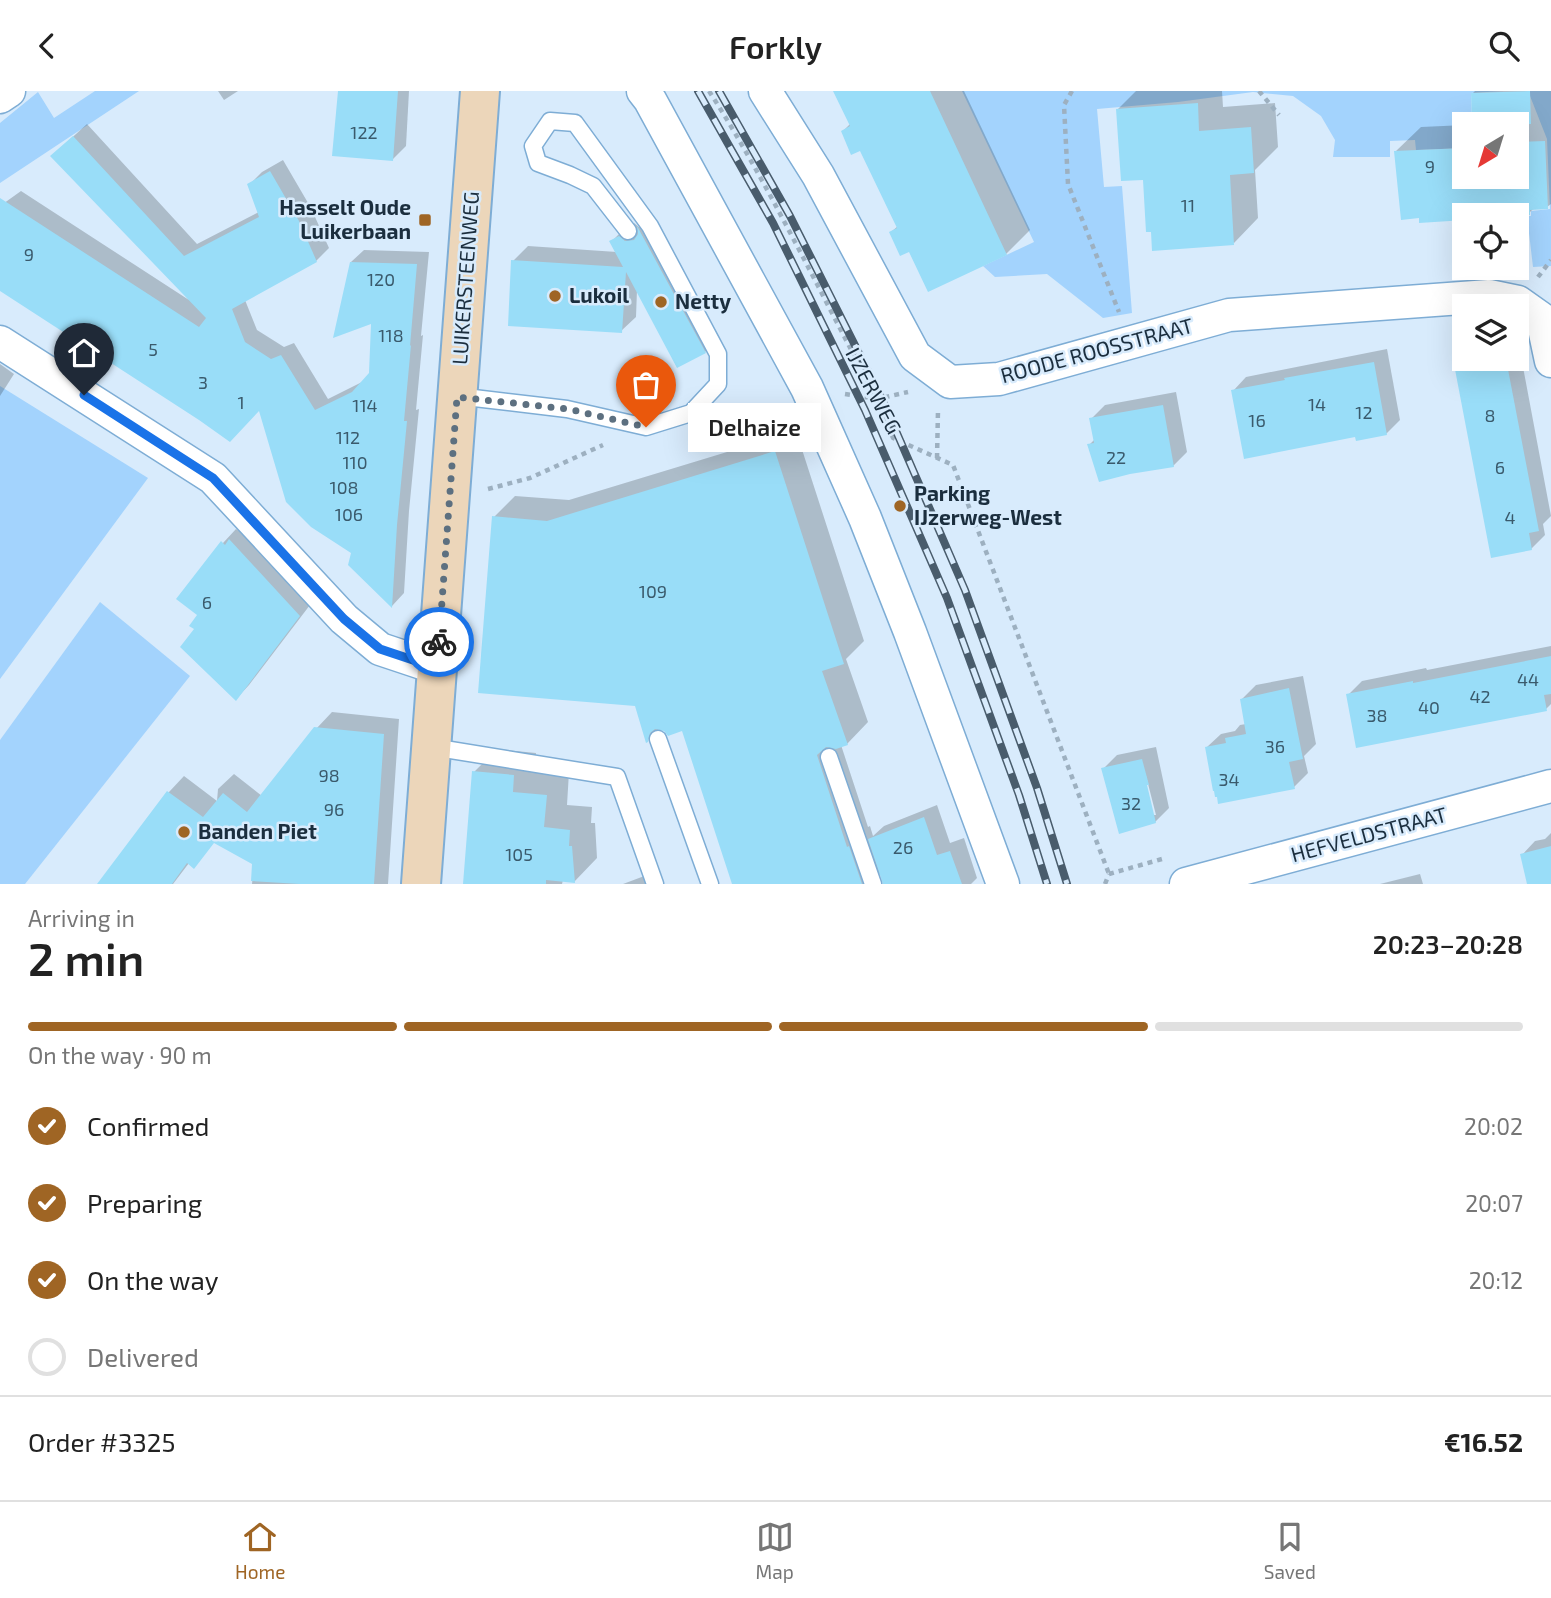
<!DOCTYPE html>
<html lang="en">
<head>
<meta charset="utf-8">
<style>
	body { margin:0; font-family:"Exo 2",sans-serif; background:#f2f2f2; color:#222; height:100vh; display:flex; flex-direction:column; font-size:26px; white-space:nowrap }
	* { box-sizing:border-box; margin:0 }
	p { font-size:23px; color:#767676 }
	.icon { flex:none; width:38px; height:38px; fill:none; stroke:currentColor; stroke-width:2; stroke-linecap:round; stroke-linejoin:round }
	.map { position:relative; height:793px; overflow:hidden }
	.side { display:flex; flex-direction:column; background:#fff; flex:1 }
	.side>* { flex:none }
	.needle { width:46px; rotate:218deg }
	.fabs { position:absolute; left:1452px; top:21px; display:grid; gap:14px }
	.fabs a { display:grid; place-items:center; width:77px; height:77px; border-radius:0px; background:#fff; box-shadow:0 7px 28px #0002; font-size:35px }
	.pin { position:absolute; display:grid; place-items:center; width:60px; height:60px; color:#fff; margin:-72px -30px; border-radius:50% 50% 50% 0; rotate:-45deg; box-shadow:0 0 7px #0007 }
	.pin .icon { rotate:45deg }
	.courier { position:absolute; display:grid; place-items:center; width:70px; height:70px; margin:-35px; border:5px solid #1a73e8; border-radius:50%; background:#fff; color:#222; box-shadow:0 2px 9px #0007 }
	.bubble { position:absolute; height:49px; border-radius:0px; background:#fff; box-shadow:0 7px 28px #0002; font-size:23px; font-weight:600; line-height:49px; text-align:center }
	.overview em { font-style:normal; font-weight:600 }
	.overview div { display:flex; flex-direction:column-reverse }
	.overview { display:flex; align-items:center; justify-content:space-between; height:119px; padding:0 28px }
	h1 { font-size:46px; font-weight:600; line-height:52px }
	.bar { display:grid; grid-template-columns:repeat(4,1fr); gap:10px 7px; align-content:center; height:84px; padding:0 28px }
	.bar i { height:9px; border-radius:5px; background:#e0e0e0 }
	.bar .on { background:#9f6524 }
	.bar p { grid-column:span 4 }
	.line { display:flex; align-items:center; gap:18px; padding:0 28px; border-top:2px solid #e0e0e0 }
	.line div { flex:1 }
	ol { padding:0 28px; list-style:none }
	li { display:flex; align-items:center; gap:21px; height:77px }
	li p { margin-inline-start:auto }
	li .icon { padding:7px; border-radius:50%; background:#9f6524; color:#fff; stroke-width:4 }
	li:last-child { color:#767676 }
	li i { width:38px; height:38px; border:4px solid #e0e0e0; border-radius:50% }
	header { display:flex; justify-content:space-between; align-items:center; height:91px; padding:0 28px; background:#fff; font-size:32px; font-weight:600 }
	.menu { display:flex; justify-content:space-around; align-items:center; height:98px; border-top:2px solid #e0e0e0; background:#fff; font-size:19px; color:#767676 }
	.menu a { display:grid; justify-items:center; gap:4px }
	.menu .on { color:#9f6524 }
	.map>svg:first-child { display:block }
	.green { fill:#a3d3fd }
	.shadow { fill:#0003; fill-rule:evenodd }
	.building { fill:#99ddf8 }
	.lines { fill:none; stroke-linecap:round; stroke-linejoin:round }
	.lane-casing { stroke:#7eadd5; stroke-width:19 }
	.street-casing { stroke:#7eadd5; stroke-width:35 }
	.secondary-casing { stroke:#7eadd5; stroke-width:42 }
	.path { stroke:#9db0c0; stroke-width:4.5; stroke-dasharray:5 5; stroke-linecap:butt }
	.lane { stroke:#fff; stroke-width:16 }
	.street { stroke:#fff; stroke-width:32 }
	.secondary { stroke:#ecd6ba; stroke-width:38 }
	.rail-casing { stroke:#495c6c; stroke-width:8 }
	.rail { stroke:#d8ebfc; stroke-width:5; stroke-dasharray:16; stroke-linecap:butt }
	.done { stroke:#5d7080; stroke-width:7; stroke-dasharray:0 12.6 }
	.route { stroke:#1a73e8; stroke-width:9 }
	.poi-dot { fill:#9f6524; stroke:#d8ebfc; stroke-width:2.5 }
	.labels { text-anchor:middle; stroke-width:5; stroke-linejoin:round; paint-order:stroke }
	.number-label { font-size:18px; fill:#3a5a6c }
	.poi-label { font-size:21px; font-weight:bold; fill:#1b2e3e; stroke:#d8ebfc; text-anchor:start }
	.street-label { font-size:21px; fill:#1b2e3e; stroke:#d8ebfc }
</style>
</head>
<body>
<header><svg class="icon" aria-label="back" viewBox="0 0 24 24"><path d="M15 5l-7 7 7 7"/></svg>Forkly<svg class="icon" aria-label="search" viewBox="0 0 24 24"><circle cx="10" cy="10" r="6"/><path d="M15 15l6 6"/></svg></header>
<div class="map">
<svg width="1551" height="793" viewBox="0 0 1551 793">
	<rect width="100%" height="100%" fill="#d8ebfc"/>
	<g class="green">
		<polygon points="95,0 139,0 0,92 0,32 38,1 54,27"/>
		<polygon points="962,0 1504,0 1471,2 1472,33 1465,33 1465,57 1416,59 1415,49 1390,50 1390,66 1333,66 1335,49 1321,25 1293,5 1253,1 1178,11 1097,18 1104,96 1122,95 1132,222 1103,227 1047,183 995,186 983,175 1034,151"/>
		<polygon points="1530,0 1551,0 1551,175 1533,176 1527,125 1531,125 1531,120 1550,118 1547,48 1530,5"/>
		<polygon points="0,295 148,387 0,588"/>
		<polygon points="100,511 190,585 25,793 0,793 0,649"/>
	</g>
	<g class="shadow">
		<polygon points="218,0 238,0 224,9"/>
		<polygon points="340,0 409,0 406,55 393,68"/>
		<polygon points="835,0 964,0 1030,139 1006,163 910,159 891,141 898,135 861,57 843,40 850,33"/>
		<polygon points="1136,0 1222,0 1223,16 1275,12 1278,56 1255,79 1258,127 1234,152 1145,87 1118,18"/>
		<polygon points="1475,0 1551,0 1551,113 1547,116 1534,117 1529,122 1465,124 1396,60 1421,36 1465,34 1465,86 1517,86 1517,33 1474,33 1473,2"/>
		<polygon points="87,33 197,153 259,121 249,94 262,81 283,69 311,117 329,157 316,170 245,209 257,239 284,256 294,252 328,308 364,290 371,282 373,230 351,171 364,159 429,161 421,245 423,244 416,319 419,318 409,420 404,502 392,515 353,461 260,317 0,198 0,115 21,100 189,209 65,53"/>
		<polygon points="652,123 719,246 705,261 637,199 636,226 621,240 513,170 528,155 617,161 612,150 626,136 634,132 639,136"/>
		<polygon points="1517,244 1551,425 1543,433 1545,444 1531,458 1493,465 1454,262 1465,251 1465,268 1517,268"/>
		<polygon points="1387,258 1400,329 1386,343 1356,344 1233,300 1246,286"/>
		<polygon points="0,273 14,283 0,305"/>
		<polygon points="1176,301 1187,361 1173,375 1089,354 1095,348 1091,328 1105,314"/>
		<polygon points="796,340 864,550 846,568 868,631 847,653 841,654 868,736 870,735 873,745 884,735 937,714 950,752 964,747 977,787 971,793 900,793 883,773 876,793 734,793 684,638 660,637 647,649 636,613 494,426 515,405 569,409"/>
		<polygon points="244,436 313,510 249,594 236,608 196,537 223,452 236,438 239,440"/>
		<polygon points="1551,555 1551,613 1546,618 1348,604 1362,590 1426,577 1427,579"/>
		<polygon points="1303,585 1316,653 1304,665 1308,682 1294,696 1207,656 1221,643 1235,640 1240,634 1246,633 1242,608 1256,594"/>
		<polygon points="332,621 399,628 388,793 252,793 254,772 215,738 173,793 99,793 169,701 184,685 217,710 218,698 234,683 262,705 316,638"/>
		<path d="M1156,656L1169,717L1155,731L1103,678L1117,664ZM1146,685L1156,724H1152L1143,686Z"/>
		<polygon points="497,658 536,662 535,678 569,681 567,714 592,716 591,732 595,732 597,767 574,791 563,789 562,793 466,793 474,681"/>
		<polygon points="1551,742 1551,793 1522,764 1535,750 1545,748"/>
		<polygon points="1420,783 1423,793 1380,793"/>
		<polygon points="647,784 651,793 623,793"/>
	</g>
	<g class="building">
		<polygon points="338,0 398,0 393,70 332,65"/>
		<polygon points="833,0 930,0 1007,164 928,201 909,161 900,165 889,141 897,137 860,60 851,64 841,40 850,35"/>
		<polygon points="1530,0 1531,33 1472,33 1471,2"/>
		<polygon points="1198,12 1199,40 1251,36 1254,82 1230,84 1234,154 1152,160 1151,141 1146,141 1143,89 1121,90 1116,18"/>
		<polygon points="73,45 184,165 259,126 247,93 270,80 299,130 317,171 232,218 245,251 271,268 281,264 315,319 352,301 369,282 371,233 333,247 350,171 417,173 410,255 411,254 404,330 407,330 397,434 392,517 348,474 351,462 311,436 286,411 259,320 230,351 199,329 0,200 0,107 199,236 206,227 50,65"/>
		<polygon points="1545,50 1548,118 1530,119 1530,124 1465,124 1465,129 1419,132 1419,127 1401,129 1394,60 1465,57 1465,86 1517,86 1517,51"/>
		<polygon points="637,135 706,262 677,277 626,181 622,242 508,235 511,169 623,176 609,150 619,145 625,150 634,149 638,143"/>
		<polygon points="1453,268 1506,268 1539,440 1529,442 1532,459 1491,467"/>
		<polygon points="1374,271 1387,344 1356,350 1355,346 1244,368 1231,299 1285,289 1284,287"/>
		<polygon points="1163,314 1174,376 1130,383 1099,391 1087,353 1094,352 1089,327"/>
		<polygon points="775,360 844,573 822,580 848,654 836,658 826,656 817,664 847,756 849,755 862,793 732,793 682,640 668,645 664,640 655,638 650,642 648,651 646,652 635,615 478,602 492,425 547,430"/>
		<polygon points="229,448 300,525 236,610 180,556 194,538 189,535 197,524 176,508 221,450 225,454"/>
		<polygon points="1551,565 1551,603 1544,604 1547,620 1356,657 1346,603 1413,590 1413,592"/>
		<polygon points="1289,597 1303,668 1289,671 1295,698 1218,713 1217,706 1215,706 1214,700 1213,700 1205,656 1226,652 1225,647 1246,643 1240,608"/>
		<polygon points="314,636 384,643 374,793 300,793 251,790 252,773 214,752 194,778 187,772 172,793 97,793 167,700 203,726 223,702 247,721"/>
		<polygon points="1142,668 1149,694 1147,694 1156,732 1119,743 1101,677"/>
		<polygon points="472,680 514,684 513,701 547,704 544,736 570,739 569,755 572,755 575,792 546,789 546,793 463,793"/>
		<polygon points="924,726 937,764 950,760 962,793 883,793 868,748"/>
		<polygon points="1551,755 1551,793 1527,793 1520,763"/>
	</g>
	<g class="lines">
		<g class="lane-casing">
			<g id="lane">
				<polyline points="457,305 567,318 646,336 691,322 718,293 718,263 650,135 575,32 550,30 533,55 538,72 570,84 593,95 628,140"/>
				<polyline points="658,648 710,793"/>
				<polyline points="432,656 617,686 655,793"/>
				<polyline points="829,666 873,793"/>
			</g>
		</g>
		<g class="street-casing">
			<g id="street">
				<polyline points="643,0 650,9 807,297 865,427 910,541 1003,793"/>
				<polyline points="765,0 818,84 915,265 950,291 999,288 1229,224 1489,205 1518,211 1542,228 1551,270"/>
				<polyline points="0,6 9,0"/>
				<polyline points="0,251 213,387 344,528 380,558 437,577"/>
				<polyline points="1186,793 1551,695"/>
			</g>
		</g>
		<g class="secondary-casing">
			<polyline id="secondary" points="421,793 480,0"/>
		</g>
		<g class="path">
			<path d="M709,0C749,62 783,128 817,193C843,244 871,294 893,347L953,374L1109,783"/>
			<polyline points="1072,0 1064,14 1068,93 1119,221"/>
			<polyline points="1259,0 1279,24"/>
			<polyline points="1538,186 1551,169"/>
			<polyline points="845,303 877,308 908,301"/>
			<polyline points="937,367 938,319"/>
			<polyline points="488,398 530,387 603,354"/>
			<polyline points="1109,783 1162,768"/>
			<polyline points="1105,793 1109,783"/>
		</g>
		<use href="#lane" class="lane"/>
		<use href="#street" class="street"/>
		<use href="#secondary" class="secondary"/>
		<g class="rail-casing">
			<g id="rail">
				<polyline points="698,0 773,132 865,319 947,507 1019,704 1047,793"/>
				<polyline points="719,0 790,125 883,310 965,499 1037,697 1067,793"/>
			</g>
		</g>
		<use href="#rail" class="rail"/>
	</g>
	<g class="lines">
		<polyline class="done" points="439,551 457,306 568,318 646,336"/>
		<polyline class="route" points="84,304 213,387 344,528 380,558 437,577 439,551"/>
	</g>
	<g class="poi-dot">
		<rect x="418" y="122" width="14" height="14" rx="3.5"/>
		<circle cx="555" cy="205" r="7"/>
		<circle cx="661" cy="211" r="7"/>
		<circle cx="900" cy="415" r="7"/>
		<circle cx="184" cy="741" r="7"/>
	</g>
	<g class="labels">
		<g class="number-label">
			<text x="364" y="48">122</text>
			<text x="1430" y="82">9</text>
			<text x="1188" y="121">11</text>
			<text x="29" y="170">9</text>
			<text x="381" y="195">120</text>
			<text x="391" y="251">118</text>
			<text x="153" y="265">5</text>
			<text x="203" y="298">3</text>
			<text x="241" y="318">1</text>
			<text x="1317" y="320">14</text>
			<text x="365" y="321">114</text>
			<text x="1364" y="328">12</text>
			<text x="1490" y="331">8</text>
			<text x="1257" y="336">16</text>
			<text x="348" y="353">112</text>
			<text x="1116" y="373">22</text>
			<text x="355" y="378">110</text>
			<text x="1500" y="383">6</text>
			<text x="344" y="403">108</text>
			<text x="349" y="430">106</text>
			<text x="1510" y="433">4</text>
			<text x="653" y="507">109</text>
			<text x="207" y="518">6</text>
			<text x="1528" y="595">44</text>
			<text x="1480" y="612">42</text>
			<text x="1429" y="623">40</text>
			<text x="1377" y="631">38</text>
			<text x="1275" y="662">36</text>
			<text x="329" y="691">98</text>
			<text x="1229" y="695">34</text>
			<text x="1131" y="719">32</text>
			<text x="334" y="725">96</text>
			<text x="903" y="763">26</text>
			<text x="519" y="770">105</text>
		</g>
		<g class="poi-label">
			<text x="411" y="124" text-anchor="end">Hasselt Oude<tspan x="411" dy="24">Luikerbaan</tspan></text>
			<text x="569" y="212">Lukoil</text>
			<text x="675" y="218">Netty</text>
			<text x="914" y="410">Parking<tspan x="914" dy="24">IJzerweg-West</tspan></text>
			<text x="198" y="748">Banden Piet</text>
		</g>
		<g class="street-label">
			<text transform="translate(466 187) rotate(-86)" y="7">LUIKERSTEENWEG</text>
			<text transform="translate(1097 260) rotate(-15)" y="7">ROODE ROOSSTRAAT</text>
			<text transform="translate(873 300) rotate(62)" y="7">IJZERWEG</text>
			<text transform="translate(1369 744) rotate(-15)" y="7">HEFVELDSTRAAT</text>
		</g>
	</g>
</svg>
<div class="fabs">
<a><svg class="needle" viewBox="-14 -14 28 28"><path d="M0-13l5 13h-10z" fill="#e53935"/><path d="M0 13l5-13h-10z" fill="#767676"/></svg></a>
<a><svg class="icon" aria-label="locate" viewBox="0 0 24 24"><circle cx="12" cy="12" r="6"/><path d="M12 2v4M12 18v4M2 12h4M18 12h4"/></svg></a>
<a><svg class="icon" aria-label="layers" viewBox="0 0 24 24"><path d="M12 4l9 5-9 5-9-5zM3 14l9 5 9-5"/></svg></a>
</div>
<div class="pin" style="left:646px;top:336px;background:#ea580c"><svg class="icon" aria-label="bag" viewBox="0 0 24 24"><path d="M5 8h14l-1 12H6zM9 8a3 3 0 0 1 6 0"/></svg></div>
<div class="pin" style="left:84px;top:304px;background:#1f2937"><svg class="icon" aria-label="home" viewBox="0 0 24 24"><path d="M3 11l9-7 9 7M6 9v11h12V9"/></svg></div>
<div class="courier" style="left:439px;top:551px"><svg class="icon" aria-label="bike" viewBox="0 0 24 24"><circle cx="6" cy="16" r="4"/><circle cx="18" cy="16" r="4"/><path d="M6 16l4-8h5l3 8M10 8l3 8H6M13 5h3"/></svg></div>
<div class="bubble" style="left:688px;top:312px;width:133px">Delhaize</div>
</div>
<section class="side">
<div class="overview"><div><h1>2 min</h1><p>Arriving in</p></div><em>20:23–20:28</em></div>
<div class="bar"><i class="on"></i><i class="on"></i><i class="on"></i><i></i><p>On the way · 90 m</p></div>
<ol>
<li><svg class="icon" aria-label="check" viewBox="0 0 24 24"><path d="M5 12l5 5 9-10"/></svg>Confirmed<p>20:02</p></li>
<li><svg class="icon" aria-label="check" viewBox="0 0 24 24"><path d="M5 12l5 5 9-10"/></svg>Preparing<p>20:07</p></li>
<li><svg class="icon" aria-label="check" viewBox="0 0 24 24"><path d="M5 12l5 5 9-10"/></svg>On the way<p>20:12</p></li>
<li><i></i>Delivered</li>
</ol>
<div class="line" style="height:91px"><div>Order #3325</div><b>€16.52</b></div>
</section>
<nav class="menu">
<a class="on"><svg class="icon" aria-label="home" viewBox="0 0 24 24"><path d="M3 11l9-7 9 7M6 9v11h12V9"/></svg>Home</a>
<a><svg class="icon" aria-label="map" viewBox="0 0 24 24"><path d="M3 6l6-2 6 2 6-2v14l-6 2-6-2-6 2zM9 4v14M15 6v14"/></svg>Map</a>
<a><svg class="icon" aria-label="saved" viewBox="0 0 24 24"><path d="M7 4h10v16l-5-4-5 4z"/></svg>Saved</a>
</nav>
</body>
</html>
